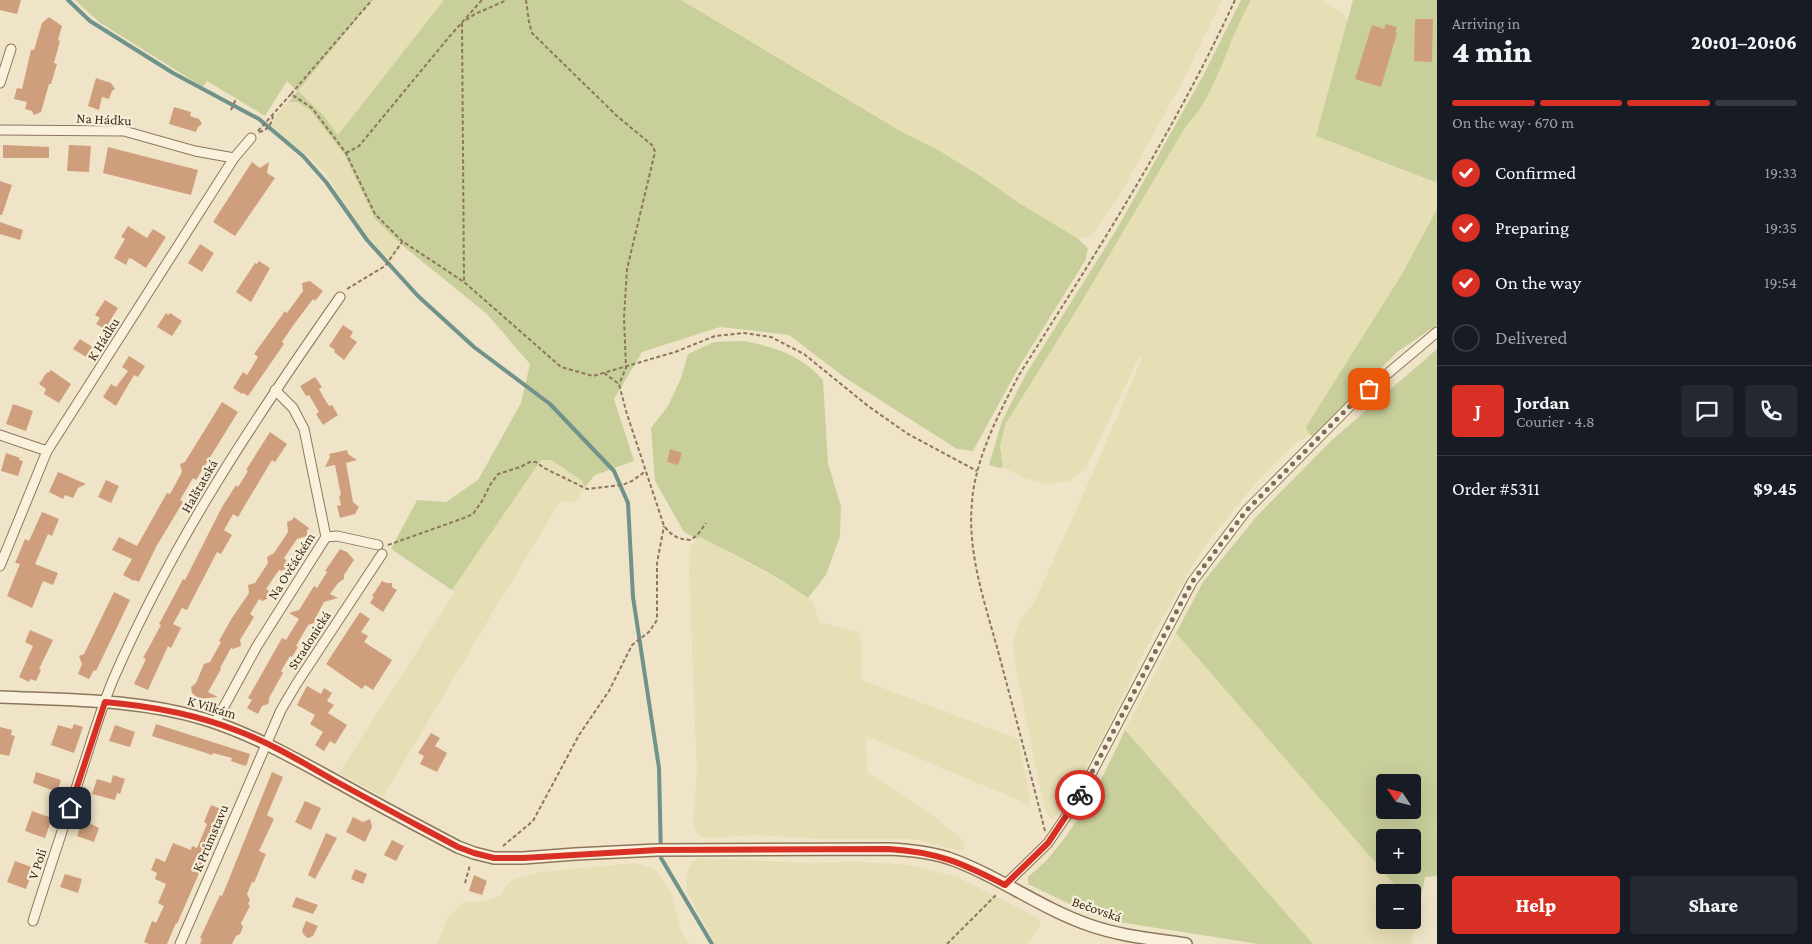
<!DOCTYPE html>
<html lang="en">
<head>
<meta charset="utf-8">
<style>
	body { margin:0; font-family:"Crimson Pro",serif; background:#242831; color:#f1f3f6; height:100vh; display:flex; flex-direction:column; font-size:19px; white-space:nowrap }
	* { box-sizing:border-box; margin:0 }
	p { font-size:16px; color:#9ea1a6 }
	.icon { flex:none; width:28px; height:28px; fill:none; stroke:currentColor; stroke-width:2; stroke-linecap:round; stroke-linejoin:round }
	.map { position:relative; flex:1; overflow:hidden }
	.side { display:flex; flex-direction:column; background:#171b24; width:375px }
	.side>* { flex:none }
	.needle { width:32px; rotate:305deg }
	.controls { position:absolute; left:1376px; top:774px; display:grid; gap:10px }
	.controls a { display:grid; place-items:center; width:45px; height:45px; border-radius:5px; background:#171b24; box-shadow:0 5px 20px #0002; font-size:25px }
	.pin { position:absolute; display:grid; place-items:center; width:42px; height:42px; color:#fff; margin:-21px; border-radius:10px; box-shadow:0 2px 8px #0006 }
	.courier { position:absolute; display:grid; place-items:center; width:50px; height:50px; margin:-25px; border:4px solid #d93025; border-radius:50%; background:#fff; color:#222; box-shadow:0 1px 6px #0007 }
	.head em { font-style:normal; font-weight:800 }
	.head div { display:flex; flex-direction:column-reverse }
	.head { display:flex; align-items:center; justify-content:space-between; height:85px; padding:0 15px }
	h1 { font-size:32px; font-weight:800; line-height:38px }
	.bar { display:grid; grid-template-columns:repeat(4,1fr); gap:8px 5px; align-content:center; height:60px; padding:0 15px }
	.bar i { height:6px; border-radius:4px; background:#363941 }
	.bar .selected { background:#d93025 }
	.bar p { grid-column:span 4 }
	.line { display:flex; align-items:center; gap:12px; padding:0 15px; border-top:1px solid #363941 }
	.line div { flex:1 }
	.round { display:grid; place-items:center; flex:none; width:52px; height:52px; border-radius:5px; background:#242831 }
	ol { padding:0 15px; list-style:none }
	li { display:flex; align-items:center; gap:15px; height:55px }
	li p { margin-inline-start:auto }
	li .icon { padding:5px; border-radius:50%; background:#d93025; color:#fff; stroke-width:4 }
	li:last-child { color:#9ea1a6 }
	li i { width:28px; height:28px; border:2px solid #363941; border-radius:50% }
	.button { display:flex; gap:10px; margin-top:auto; padding:10px 15px }
	.button a { flex:1; height:58px; border-radius:5px; background:#d93025; color:#fff; font-size:20px; font-weight:800; line-height:58px; text-align:center }
	.button a+a { background:#242831; color:#f1f3f6 }
	main { display:flex; flex:1; min-height:0 }
	.map>svg:first-child { display:block }
	.farmland { fill:#e6deb5 }
	.green { fill:#c9cf9b; fill-rule:evenodd }
	.lines { fill:none; stroke-linecap:round; stroke-linejoin:round }
	.stream { stroke:#6f938a; stroke-width:4 }
	.building { fill:#cf9f7d }
	.minor-casing { stroke:#8d765c; stroke-width:11 }
	.tertiary-casing { stroke:#8d765c; stroke-width:14 }
	.path { stroke:#8d765c; stroke-width:2; stroke-dasharray:4 2.5; stroke-linecap:butt }
	.minor { stroke:#faf1dc; stroke-width:9 }
	.tertiary { stroke:#faf1dc; stroke-width:11 }
	.done { stroke:#7c6e5b; stroke-width:5; stroke-dasharray:0 9 }
	.route { stroke:#d93025; stroke-width:6 }
	.labels { text-anchor:middle; stroke-width:4.5; stroke-linejoin:round; paint-order:stroke }
	.street-label { font-size:14px; fill:#3d2e20; stroke:#f7eed8 }
</style>
</head>
<body>
<main>
<div class="map">
<svg width="1437" height="944" viewBox="0 0 1437 944">
	<rect width="100%" height="100%" fill="#f0e4c8"/>
	<g class="farmland">
		<polygon points="372,0 444,0 338,135 323,115 297,91"/>
		<polygon points="681,0 1222,0 1181,84 1117,200 1090,237 1077,238 1016,201 982,177 938,150 902,132"/>
		<polygon points="1251,0 1321,0 1343,13 1348,21 1316,136 1437,184 1437,209 1402,274 1307,427 1310,435 1297,442 1259,479 1211,538 1191,568 1145,650 1107,728 1067,804 1058,814 1052,819 1048,816 1042,797 1015,663 1013,642 1020,621 1035,601 1095,468 1142,358 1139,357 1086,468 1069,481 1047,484 1024,478 1003,467 1000,446 1005,425 1082,301 1186,126 1193,119 1213,86 1235,32"/>
		<polygon points="289,102 297,102 310,110 319,121 344,154 375,219 402,245 391,262 367,237 325,173 307,155 270,127 282,106"/>
		<polygon points="541,460 551,460 581,480 585,487 574,503 564,501 559,504 500,600 383,797 339,773 455,592 452,590"/>
		<polygon points="700,537 796,589 813,602 819,622 860,632 862,652 861,680 1018,739 1027,781 1030,805 866,736 867,772 933,815 963,841 965,848 962,851 914,839 821,839 759,835 704,838 696,832 693,823 697,773 689,572 690,547"/>
		<polygon points="1176,633 1401,892 1385,892 1385,920 1412,920 1413,906 1418,912 1411,944 1313,944 1125,730"/>
		<polygon points="698,858 804,863 858,862 911,865 957,877 1031,914 1040,920 1040,925 1036,933 1025,944 715,944 687,891 686,876 691,863"/>
		<polygon points="637,863 655,869 671,892 680,928 689,944 437,944 449,916 465,902 483,902 501,896 506,886 513,880 540,872"/>
	</g>
	<g class="green">
		<polygon points="75,0 372,0 298,91 323,115 338,135 444,0 681,0 902,132 938,150 982,177 1016,201 1077,238 1088,248 1085,261 1019,367 973,451 957,449 844,377 789,335 720,327 642,352 614,399 634,461 595,475 585,487 581,480 551,460 541,460 452,590 391,549 417,500 446,502 478,480 521,403 530,364 487,314 402,245 375,219 344,154 310,110 297,102 289,102 297,91 287,81 265,116 207,81 203,87 99,22"/>
		<path d="M1241,0H1251C1245,11 1239,23 1234,35C1221,66 1210,101 1186,126L1082,301L1005,425L1000,446L1003,467L999,468L989,465L1002,421L1026,374L1115,232L1204,74Z"/>
		<polygon points="1353,0 1437,0 1437,183 1316,136"/>
		<polygon points="1437,209 1437,325 1397,352 1314,437 1310,435 1306,427 1402,274"/>
		<path d="M744,341C775,347 801,355 823,380L828,463L841,507L840,536L826,575L808,598C776,574 736,556 700,537L697,539L684,532L655,481L651,428L668,406L681,378L688,354L714,342Z"/>
		<path d="M1437,349V876L1425,877L1418,912L1413,906L1412,892H1401L1176,633L1203,582L1257,516L1332,440ZM1385,782H1412V810H1385ZM1385,838H1412V865H1385Z"/>
		<path d="M1125,730L1313,944H1259L1112,921L1082,910L1028,884V877C1035,870 1044,864 1050,856C1082,820 1105,773 1125,730Z"/>
	</g>
	<g class="lines">
		<polyline class="stream" points="68,0 90,21 173,73 259,119 303,156 326,182 367,240 418,296 474,347 550,404 614,471 628,503 633,597 659,768 661,858 712,944"/>
	</g>
	<g class="building">
		<polygon points="0,0 21,0 17,14 0,10"/>
		<polygon points="49,17 62,26 58,40 60,41 54,63 57,64 51,84 49,84 41,112 34,115 32,111 25,109 27,102 14,99 17,88 22,89 31,50 34,50 42,23"/>
		<polygon points="1415,19 1433,19 1432,62 1414,61"/>
		<polygon points="1386,24 1397,27 1395,32 1397,33 1381,87 1355,79 1372,25 1384,29"/>
		<polygon points="96,78 111,83 115,89 112,91 109,99 102,97 99,110 88,106"/>
		<polygon points="174,107 191,112 190,116 199,119 202,124 198,127 196,132 169,124"/>
		<polygon points="3,145 49,147 49,158 3,158"/>
		<polygon points="69,145 91,146 89,172 67,171"/>
		<polygon points="108,147 198,170 191,195 103,173"/>
		<polygon points="252,162 260,168 269,162 267,173 275,178 235,236 213,222"/>
		<polygon points="0,181 12,185 2,215 0,215"/>
		<polygon points="0,222 23,230 20,240 0,234"/>
		<polygon points="128,226 147,238 153,229 166,237 146,268 132,259 129,258 126,265 114,258 125,239 121,237"/>
		<polygon points="200,244 214,253 202,272 188,263"/>
		<polygon points="259,261 270,268 251,302 236,292 255,263 257,264"/>
		<polygon points="310,281 323,291 315,301 313,299 292,327 282,342 284,344 248,396 243,393 242,394 233,388 243,372 247,375 258,357 254,354 285,311 287,313 303,291 302,283"/>
		<polygon points="105,300 118,308 105,329 96,324 100,318 95,315"/>
		<polygon points="166,313 168,315 170,313 182,321 172,336 157,327"/>
		<polygon points="343,325 353,332 350,337 357,342 344,360 334,352 335,350 329,346"/>
		<polygon points="80,339 94,348 88,358 73,349"/>
		<polygon points="129,356 145,366 138,377 134,375 116,406 103,397 111,384 116,387 128,371 122,367"/>
		<polygon points="51,370 71,384 59,403 44,394 46,389 39,384 47,372 48,373"/>
		<polygon points="315,377 322,387 319,389 324,398 329,406 332,405 338,415 323,425 316,414 319,412 309,395 306,396 300,386"/>
		<polygon points="222,402 238,412 196,480 193,478 180,500 183,502 156,547 139,582 135,580 134,581 123,575 132,559 112,550 119,537 137,546 167,493 170,494 182,472 180,464 185,462"/>
		<polygon points="13,404 33,411 26,431 6,424"/>
		<polygon points="270,432 287,444 275,462 272,460 238,517 233,514 224,530 232,535 221,554 217,552 187,610 182,608 173,624 181,628 171,648 168,646 148,690 134,684 146,659 143,658 161,625 159,624 183,579 185,580 222,507 236,485 238,487 248,471 246,470"/>
		<polygon points="670,449 682,453 678,465 667,462"/>
		<polygon points="347,450 348,454 357,460 346,463 353,502 359,507 355,514 340,518 337,506 341,505 339,496 341,495 335,465 325,467 330,457 329,454"/>
		<polygon points="6,453 20,458 19,460 23,461 18,476 1,471"/>
		<polygon points="58,472 86,484 78,488 73,498 65,495 63,499 49,492"/>
		<polygon points="106,480 119,486 111,503 98,497"/>
		<polygon points="42,512 59,519 52,536 48,534 35,564 58,573 53,585 43,581 32,608 7,596 20,564 15,563 25,539 29,541"/>
		<polygon points="294,517 309,528 307,531 307,536 297,539 284,558 287,561 288,566 286,569 280,571 279,570 266,589 269,591 267,595 267,599 262,601 259,599 250,614 254,617 240,640 241,646 233,649 231,648 220,668 221,669 208,692 218,697 199,699 192,693 191,687 196,683 204,664 210,662 221,642 219,641 232,618 249,593 248,585 255,583 268,563 267,557 274,553 288,532 287,522 292,520"/>
		<polygon points="340,549 347,552 354,560 344,575 344,579 338,583 330,594 338,598 324,602 316,617 314,623 308,625 296,646 298,647 292,657 290,656 281,671 283,673 269,698 269,701 268,704 262,706 258,714 247,708 252,700 248,698 282,638 286,640 299,619 289,613 299,610 314,586 317,588 327,572 325,571"/>
		<polygon points="382,581 387,583 392,583 392,587 397,590 383,612 370,603 374,597 372,596"/>
		<polygon points="114,592 130,600 96,671 94,670 89,679 78,674 82,664 79,656 84,654"/>
		<polygon points="360,612 370,619 361,632 368,636 364,642 392,660 373,690 365,685 362,689 326,664"/>
		<polygon points="30,630 53,640 39,669 41,670 36,681 30,679 29,682 19,677 33,646 25,642"/>
		<polygon points="307,686 321,694 324,688 332,693 327,701 334,705 328,713 347,725 335,744 330,741 324,751 315,745 323,732 310,724 315,715 297,705"/>
		<polygon points="74,724 83,727 74,753 51,745 58,725 72,729"/>
		<polygon points="156,724 250,754 247,764 245,766 231,761 232,758 213,753 212,755 203,752 152,736"/>
		<polygon points="115,725 135,732 130,747 109,741"/>
		<polygon points="0,727 12,730 11,735 15,736 9,756 0,754"/>
		<polygon points="431,733 440,738 435,746 447,753 437,772 420,764 424,756 418,753"/>
		<polygon points="36,772 61,780 57,792 33,783"/>
		<polygon points="272,772 283,777 267,815 274,819 259,851 266,854 254,883 252,882 247,894 250,900 248,904 250,906 241,923 243,927 240,934 236,936 232,944 200,944 202,939 200,938 220,895 222,896 229,879"/>
		<polygon points="113,775 125,779 120,794 117,793 115,800 92,794 97,779 111,783"/>
		<polygon points="305,801 321,808 311,830 295,822"/>
		<polygon points="211,805 226,811 177,924 176,923 167,944 149,944 144,942 152,921 156,923 164,906 158,903 166,884 155,879 157,873 151,870 156,858 165,862 173,843 191,850 192,846 197,848 207,824 204,822"/>
		<polygon points="32,811 52,818 45,838 25,831"/>
		<polygon points="353,817 363,822 370,819 372,827 365,842 346,832"/>
		<polygon points="85,821 99,828 94,842 77,836 82,822 84,823"/>
		<polygon points="326,833 337,838 315,879 308,875"/>
		<polygon points="392,840 404,846 396,861 384,855"/>
		<polygon points="15,861 34,868 26,889 7,882"/>
		<polygon points="355,869 367,874 363,884 351,879"/>
		<polygon points="65,874 82,879 78,893 60,887"/>
		<polygon points="474,875 487,881 482,895 469,891"/>
		<polygon points="296,897 318,905 313,914 292,907"/>
		<polygon points="306,921 318,926 313,936 308,938 304,935 302,931"/>
	</g>
	<g class="lines">
		<g class="minor-casing">
			<g id="minor">
				<polyline points="0,83 11,49"/>
				<polyline points="0,130 124,131 195,151 234,158"/>
				<polyline points="0,435 47,451"/>
				<polyline points="326,537 337,536 378,545"/>
				<polyline points="0,566 47,451 234,158 251,138"/>
				<polyline points="215,723 257,646 326,537 304,429 293,408 275,390"/>
				<polyline points="1005,885 1048,843 1078,799 1192,582 1246,511 1354,402 1437,332"/>
				<path d="M33,921C49,870 66,820 82,770C93,737 102,704 116,673C175,538 256,417 340,297"/>
				<polyline points="180,944 281,710 297,683 382,554"/>
			</g>
		</g>
		<g class="tertiary-casing">
			<path id="tertiary" d="M0,697C68,700 137,699 204,719C250,733 292,757 334,780C375,803 416,825 458,847L474,853L494,858H523L575,854L657,850L889,849C909,850 929,852 948,858C997,875 1040,908 1089,925C1120,936 1153,939 1186,944"/>
		</g>
		<g class="path">
			<polyline points="526,0 529,22 532,33 617,116 653,146 655,152 627,269 624,317 626,368 619,384"/>
			<polyline points="466,20 475,14 507,0"/>
			<polyline points="462,23 464,282"/>
			<polyline points="291,94 372,0"/>
			<polyline points="231,110 236,99"/>
			<polyline points="258,131 291,94 312,108 346,153 375,214 402,241 464,282 561,367 593,376 675,352 715,336 744,333 771,337 804,354 868,406 908,434 977,471"/>
			<path d="M259,132C268,130 271,125 273,116"/>
			<polyline points="346,153 359,146 449,37 482,0"/>
			<polyline points="347,289 385,266 402,242"/>
			<path d="M604,373L619,384L626,411L664,526C672,536 677,539 691,540L699,533L706,523"/>
			<polyline points="388,545 464,518 473,514 482,501 490,485 498,474 520,467 530,462 536,462 544,468 587,489 622,485 632,481 646,471"/>
			<path d="M1045,831C1030,771 1014,711 998,651C985,603 967,553 972,502C975,459 999,413 1019,375C1096,253 1174,132 1235,0"/>
			<polyline points="503,846 533,821 579,735 609,691 632,645 649,632 657,620 657,563 664,526"/>
			<polyline points="465,883 470,865"/>
			<polyline points="947,944 997,894"/>
		</g>
		<use href="#minor" class="minor"/>
		<use href="#tertiary" class="tertiary"/>
	</g>
	<g class="lines">
		<polyline class="done" points="1080,795 1192,582 1246,511 1354,402 1369,389"/>
		<path class="route" d="M70,808L105,702C151,706 195,714 238,731C273,744 305,764 337,782C377,804 417,825 458,847L474,853L494,858H523L658,850L888,849C938,852 962,863 1005,885L1048,843L1080,795"/>
	</g>
	<g class="labels">
		<g class="street-label">
			<text transform="translate(104 119) rotate(3)" y="5">Na Hádku</text>
			<text transform="translate(103 339) rotate(-58)" y="5">K Hádku</text>
			<text transform="translate(199 486) rotate(-60)" y="5">Halštatská</text>
			<text transform="translate(291 566) rotate(-58)" y="5">Na Ovčáckém</text>
			<text transform="translate(309 640) rotate(-57)" y="5">Stradonická</text>
			<text transform="translate(212 707) rotate(17)" y="5">K Vilkám</text>
			<text transform="translate(210 838) rotate(-67)" y="5">K Průmstavu</text>
			<text transform="translate(37 864) rotate(-72)" y="5">V Poli</text>
			<text transform="translate(1097 909) rotate(19)" y="5">Bečovská</text>
		</g>
	</g>
</svg>
<div class="controls">
<a><svg class="needle" viewBox="-14 -14 28 28"><path d="M0-13l5 13h-10z" fill="#e53935"/><path d="M0 13l5-13h-10z" fill="#9ea1a6"/></svg></a>
<a>+</a>
<a>−</a>
</div>
<div class="pin" style="left:1369px;top:389px;background:#ea580c"><svg class="icon" aria-label="bag" viewBox="0 0 24 24"><path d="M5 8h14l-1 12H6zM9 8a3 3 0 0 1 6 0"/></svg></div>
<div class="pin" style="left:70px;top:808px;background:#1f2937"><svg class="icon" aria-label="home" viewBox="0 0 24 24"><path d="M3 11l9-7 9 7M6 9v11h12V9"/></svg></div>
<div class="courier" style="left:1080px;top:795px"><svg class="icon" aria-label="bike" viewBox="0 0 24 24"><circle cx="6" cy="16" r="4"/><circle cx="18" cy="16" r="4"/><path d="M6 16l4-8h5l3 8M10 8l3 8H6M13 5h3"/></svg></div>
</div>
<section class="side">
<div class="head"><div><h1>4 min</h1><p>Arriving in</p></div><em>20:01–20:06</em></div>
<div class="bar"><i class="selected"></i><i class="selected"></i><i class="selected"></i><i></i><p>On the way · 670 m</p></div>
<ol>
<li><svg class="icon" aria-label="check" viewBox="0 0 24 24"><path d="M5 12l5 5 9-10"/></svg>Confirmed<p>19:33</p></li>
<li><svg class="icon" aria-label="check" viewBox="0 0 24 24"><path d="M5 12l5 5 9-10"/></svg>Preparing<p>19:35</p></li>
<li><svg class="icon" aria-label="check" viewBox="0 0 24 24"><path d="M5 12l5 5 9-10"/></svg>On the way<p>19:54</p></li>
<li><i></i>Delivered</li>
</ol>
<div class="line" style="height:90px"><b class="round" style="background:#d93025;color:#fff">J</b><div><b>Jordan</b><p>Courier · 4.8</p></div><a class="round"><svg class="icon" aria-label="chat" viewBox="0 0 24 24"><path d="M4 5h16v11H9l-5 4z"/></svg></a><a class="round"><svg class="icon" aria-label="phone" viewBox="0 0 24 24"><path d="M5 4h4l2 5-3 2q2 4 5 5l2-3 5 2v4C11 20 4 13 5 4z"/></svg></a></div>
<div class="line" style="height:65px"><div>Order #5311</div><b>$9.45</b></div>
<div class="button"><a>Help</a><a>Share</a></div>
</section>
</main>
</body>
</html>
